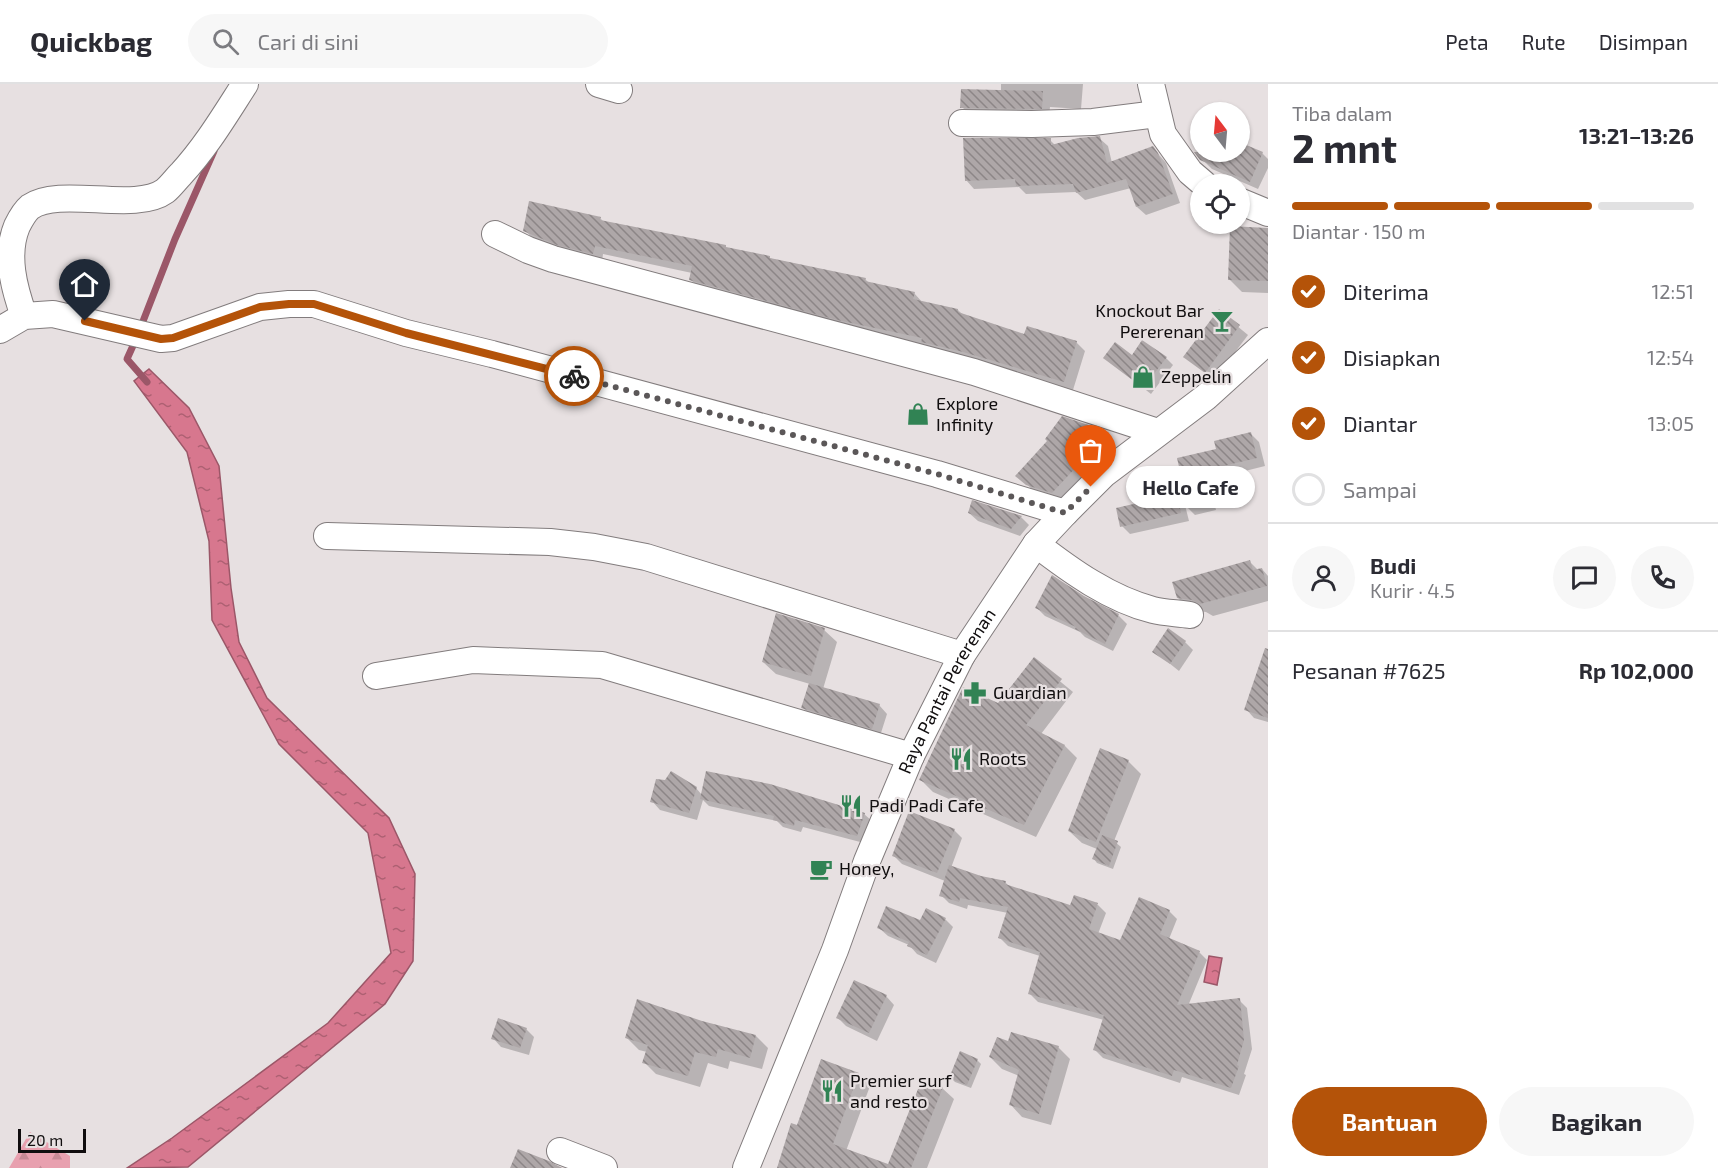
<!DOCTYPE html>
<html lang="id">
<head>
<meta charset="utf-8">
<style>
	body { margin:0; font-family:"Exo 2",sans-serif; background:#f7f7f7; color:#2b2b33; height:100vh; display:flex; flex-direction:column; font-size:22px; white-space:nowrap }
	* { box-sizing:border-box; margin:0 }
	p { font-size:20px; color:#7c7c81 }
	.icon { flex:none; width:33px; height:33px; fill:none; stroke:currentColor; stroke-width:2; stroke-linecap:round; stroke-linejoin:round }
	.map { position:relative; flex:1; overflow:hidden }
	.sheet { display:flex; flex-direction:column; background:#fff; width:450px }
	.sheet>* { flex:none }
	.needle { width:39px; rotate:344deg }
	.fabs { position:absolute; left:1190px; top:18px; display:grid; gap:12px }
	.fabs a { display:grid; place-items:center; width:60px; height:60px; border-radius:50%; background:#fff; box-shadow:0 2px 4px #0004; font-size:30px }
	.scale { position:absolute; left:18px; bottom:15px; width:68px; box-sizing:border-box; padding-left:6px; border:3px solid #100d0e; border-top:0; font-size:16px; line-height:21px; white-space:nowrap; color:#100d0e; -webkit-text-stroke:4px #e7e0e1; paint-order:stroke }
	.pin { position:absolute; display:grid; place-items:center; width:51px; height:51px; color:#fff; margin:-62px -26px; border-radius:50% 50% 50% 0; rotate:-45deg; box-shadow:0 0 6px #0007 }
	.pin .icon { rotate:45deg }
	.courier { position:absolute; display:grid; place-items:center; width:60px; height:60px; margin:-30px; border:4px solid #b45309; border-radius:50%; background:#fff; color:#222; box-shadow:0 2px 8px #0007 }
	.bubble { position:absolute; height:42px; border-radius:21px; background:#fff; box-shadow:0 2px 4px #0004; font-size:20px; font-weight:700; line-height:42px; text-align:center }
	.headline em { font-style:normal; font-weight:700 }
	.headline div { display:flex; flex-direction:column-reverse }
	.headline { display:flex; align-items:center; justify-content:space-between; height:102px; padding:0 24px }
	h1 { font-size:39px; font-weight:700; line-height:45px }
	.bar { display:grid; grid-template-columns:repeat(4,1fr); gap:9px 6px; align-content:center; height:72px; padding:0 24px }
	.bar i { height:8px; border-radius:4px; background:#e1e1e2 }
	.bar .current { background:#b45309 }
	.bar p { grid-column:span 4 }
	.line { display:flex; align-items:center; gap:15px; padding:0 24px; border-top:2px solid #e1e1e2 }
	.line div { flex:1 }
	.round { display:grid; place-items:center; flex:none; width:63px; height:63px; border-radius:32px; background:#f7f7f7 }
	ol { padding:0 24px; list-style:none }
	li { display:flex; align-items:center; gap:18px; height:66px }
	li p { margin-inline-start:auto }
	li .icon { padding:6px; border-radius:50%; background:#b45309; color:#fff; stroke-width:4 }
	li:last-child { color:#7c7c81 }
	li i { width:33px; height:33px; border:3px solid #e1e1e2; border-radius:50% }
	.button { display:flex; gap:12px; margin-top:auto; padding:12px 24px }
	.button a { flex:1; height:69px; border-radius:36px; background:#b45309; color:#fff; font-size:24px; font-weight:700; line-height:69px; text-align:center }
	.button a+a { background:#f7f7f7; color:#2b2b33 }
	header { display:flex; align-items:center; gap:36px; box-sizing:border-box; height:84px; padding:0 30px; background:#fff; border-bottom:2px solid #e1e1e2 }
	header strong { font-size:28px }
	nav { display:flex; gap:33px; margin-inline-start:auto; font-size:21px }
	.search { width:420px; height:54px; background:#f7f7f7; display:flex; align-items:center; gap:15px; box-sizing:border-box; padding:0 21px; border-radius:33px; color:#7c7c81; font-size:22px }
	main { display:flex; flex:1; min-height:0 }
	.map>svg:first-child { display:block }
	.forest { fill:url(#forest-firs) }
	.water { fill:url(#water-ripples); stroke:#9b5768; stroke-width:1.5 }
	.shadow { fill:#0003 }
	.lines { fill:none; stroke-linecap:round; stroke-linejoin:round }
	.stream { stroke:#9b5768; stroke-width:7 }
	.building { fill:url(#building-back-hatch) }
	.minor-casing { stroke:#827c7d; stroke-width:28 }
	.minor { stroke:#fff; stroke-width:26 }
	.done { stroke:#5b5758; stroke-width:6; stroke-dasharray:0 10.8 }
	.route { stroke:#b45309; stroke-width:8 }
	.labels { text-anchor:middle; stroke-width:4.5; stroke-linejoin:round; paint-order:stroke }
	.poi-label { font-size:18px; fill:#100d0e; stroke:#e7e0e1; text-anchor:start }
	.street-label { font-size:18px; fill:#100d0e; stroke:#e7e0e1 }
</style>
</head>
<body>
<header>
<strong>Quickbag</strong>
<div class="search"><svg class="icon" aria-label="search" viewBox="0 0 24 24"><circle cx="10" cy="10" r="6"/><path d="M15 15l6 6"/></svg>Cari di sini</div>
<nav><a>Peta</a><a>Rute</a><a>Disimpan</a></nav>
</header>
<main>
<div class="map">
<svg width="1268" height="1084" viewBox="0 0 1268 1084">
	<defs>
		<pattern id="forest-firs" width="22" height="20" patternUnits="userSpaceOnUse" patternTransform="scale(1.5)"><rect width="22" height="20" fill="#e8a0af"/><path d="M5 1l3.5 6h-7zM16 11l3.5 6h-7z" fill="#c68995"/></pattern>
		<pattern id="water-ripples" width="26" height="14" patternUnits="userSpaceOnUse" patternTransform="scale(1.5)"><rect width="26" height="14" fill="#d7778e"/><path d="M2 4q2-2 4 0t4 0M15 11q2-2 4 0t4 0" fill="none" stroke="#ad6072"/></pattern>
		<pattern id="building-back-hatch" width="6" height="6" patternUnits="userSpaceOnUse" patternTransform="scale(1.5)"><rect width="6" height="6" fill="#aea7a8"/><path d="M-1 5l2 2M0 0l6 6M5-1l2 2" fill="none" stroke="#8c8687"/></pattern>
	</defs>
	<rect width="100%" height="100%" fill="#e7e0e1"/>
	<polygon class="forest" points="30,1048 70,1072 70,1084 9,1084"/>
	<g class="water">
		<polygon points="149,285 189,324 219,382 231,504 239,558 267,614 389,734 415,790 413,877 385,920 188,1083 127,1084 172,1054 328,939 391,869 368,749 279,660 212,536 209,457 187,368 134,297"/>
		<polygon points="1209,872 1222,874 1217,901 1204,898"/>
	</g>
	<g class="shadow">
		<polygon points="1001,0 1083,0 1081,25 1050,23 1049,32 970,31 962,23 1001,9"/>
		<polygon points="1099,54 1108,62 1112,79 1153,64 1166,79 1180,119 1146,131 1137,123 1131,104 1085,116 1076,108 1026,110 1019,103 974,105 966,96 1050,56 1055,61"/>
		<polygon points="1239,59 1262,69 1268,75 1268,84 1258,105 1212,85 1203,76 1207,68 1239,68"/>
		<polygon points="600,134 605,139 865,195 870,200 914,209 923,219 958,226 963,231 1025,252 1076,258 1085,267 1073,306 973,277 932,267 926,261 848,244 700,205 690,195 692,189 603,170 602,178 534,156 525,146"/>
		<polygon points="1268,145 1268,209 1242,208 1229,195"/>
		<polygon points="1219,227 1248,251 1214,296 1185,272"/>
		<polygon points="1105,274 1166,274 1173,281 1151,310"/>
		<polygon points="1105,348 1113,356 1090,388 1088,387 1060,417 1036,409 1017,391"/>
		<polygon points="1250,349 1259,358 1265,382 1209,396 1216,426 1195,431 1185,421 1189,437 1130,450 1122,442 1176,412 1186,422 1181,398 1218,366"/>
		<polygon points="969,429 1021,433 1029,441 1020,452 978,437"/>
		<polygon points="1250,478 1258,486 1262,485 1268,492 1268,517 1213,532 1206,528 1190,526 1178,514"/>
		<polygon points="1083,513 1118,531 1127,540 1113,567 1085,553 1080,548 1045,532 1036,523"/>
		<polygon points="824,546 837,558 823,605 879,621 887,630 880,652 811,632 803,624 810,600 776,590 763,578"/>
		<polygon points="1185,558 1193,566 1179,587 1154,567"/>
		<polygon points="1034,576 1073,608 1041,650 1065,662 1077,674 1036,753 933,708 921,696 998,621"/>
		<polygon points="1268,598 1268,638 1254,634 1246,625"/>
		<polygon points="1128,677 1141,690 1114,757 1121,763 1113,785 1097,779 1094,775 1097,765 1082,759 1069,747"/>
		<polygon points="696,704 702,711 864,730 872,737 864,759 803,743 801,748 783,743 777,737 709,722 703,716 697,736 660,726 652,717"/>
		<polygon points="954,746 962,754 951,784 981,794 1005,798 1010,803 1071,823 1075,813 1098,821 1106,829 1098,850 1121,858 1169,827 1177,835 1169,855 1199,868 1207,876 1188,922 1239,916 1247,924 1252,965 1244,990 1246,991 1239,1011 1182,993 1180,999 1103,974 1095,966 1104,936 1038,918 1030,910 1040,872 1008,862 1000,854 1008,829 968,821 967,825 949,819 941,811 945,797 902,780 894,772"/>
		<polygon points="945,835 953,843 936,879 917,870 909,861 888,852 879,844"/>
		<polygon points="886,912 894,921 877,957 846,942 838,934"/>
		<polygon points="702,938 756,952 768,964 762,985 730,977 728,985 708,979 700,1003 656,990 644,978 647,968 639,966 627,954"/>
		<polygon points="526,945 534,953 529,971 501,963 493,954"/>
		<polygon points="1009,959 1058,963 1070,975 1051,1041 1022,1033 1011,1021 1019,992 1002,985 990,973"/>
		<polygon points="977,976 981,980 971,1004 955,998 951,994"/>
		<polygon points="858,990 870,1002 846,1067 889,1082 942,1004 954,1015 927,1084 779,1084 797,1042"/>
	</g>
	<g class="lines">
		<g class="stream">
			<polyline points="140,245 175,155 214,67"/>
			<polyline points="136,255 127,275 147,298"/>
		</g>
	</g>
	<g class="building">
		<polygon points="961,5 1043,7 1042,25 962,24 960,24"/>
		<polygon points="1100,52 1107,79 1153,62 1158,69 1173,110 1136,123 1126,95 1076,109 1073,100 1016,102 1015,95 965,97 963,54 1051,54 1051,61 1078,54"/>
		<polygon points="1239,58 1263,68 1250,98 1200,76 1194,68 1239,68"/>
		<polygon points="529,117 601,133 600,136 726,161 726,163 770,172 770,174 866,194 865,197 915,208 913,215 958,225 958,228 1024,250 1027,242 1077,257 1064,298 963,268 921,258 922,254 837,236 689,196 692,182 595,162 593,170 557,161 523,147"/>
		<polygon points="1230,142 1268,144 1268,197 1228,196"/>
		<polygon points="1219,225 1240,241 1205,289 1183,273"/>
		<polygon points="1142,256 1167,273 1143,304 1103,274 1115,258 1132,271"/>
		<polygon points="1062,332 1106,347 1081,381 1079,380 1052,409 1026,401 1015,392 1047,357 1045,355"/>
		<polygon points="1251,348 1257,374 1202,387 1209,418 1185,423 1179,397 1182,396 1177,374 1216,365 1214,357"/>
		<polygon points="1177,410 1181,429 1120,443 1116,424"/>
		<polygon points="972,416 1022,432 1011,445 968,429"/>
		<polygon points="1250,476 1253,486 1262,484 1267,502 1200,520 1192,516 1177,514 1172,498"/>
		<polygon points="1052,491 1084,512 1119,530 1105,560 1075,545 1076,543 1035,524"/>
		<polygon points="776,529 825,544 811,592 762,578"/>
		<polygon points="1168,544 1186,557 1170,580 1152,568"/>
		<polygon points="1265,564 1268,565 1268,634 1244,626"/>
		<polygon points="1034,573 1062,595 1026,641 1065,661 1024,741 919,696 963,603 998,619"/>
		<polygon points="809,599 880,620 872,645 801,624"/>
		<polygon points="1100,664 1129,676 1096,758 1068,747"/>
		<polygon points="671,687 697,703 689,729 650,718 656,695 665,696"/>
		<polygon points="706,687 770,700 865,729 857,752 795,736 794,742 773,736 774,732 700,715"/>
		<polygon points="909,727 955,745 937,789 892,772"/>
		<polygon points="1102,751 1118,757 1109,782 1092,775"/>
		<polygon points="949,781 981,792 1006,797 1005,800 1070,821 1074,811 1098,819 1089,845 1120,856 1139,813 1170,826 1160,850 1200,867 1177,921 1240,914 1244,956 1237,981 1239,982 1231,1004 1174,986 1172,992 1093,966 1104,931 1028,910 1040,868 998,854 1008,823 960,814 959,818 939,812"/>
		<polygon points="886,822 920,836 926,824 946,834 927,871 907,862 909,858 877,844"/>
		<polygon points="854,896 887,911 869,949 836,934"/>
		<polygon points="637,915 702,937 756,951 750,974 718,965 716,973 695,968 688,992 642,979 648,961 625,954"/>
		<polygon points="498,934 527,944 520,964 491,955"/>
		<polygon points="1011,948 1059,962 1039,1030 1009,1021 1019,986 989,973 997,953 1008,957"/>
		<polygon points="960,967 978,975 967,1001 949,994"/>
		<polygon points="821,975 859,989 833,1060 888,1080 922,995 943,1003 911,1084 777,1084 791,1039 797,1041"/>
		<polygon points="518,1065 549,1077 562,1084 510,1084"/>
	</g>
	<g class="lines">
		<g class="minor-casing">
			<g id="minor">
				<polyline points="599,0 619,6"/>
				<polyline points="1151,0 1163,50 1190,88 1204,100"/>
				<polyline points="962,39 1032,40 1093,38 1157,30"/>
				<polyline points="1239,117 1268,129"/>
				<polyline points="495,150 528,166 553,175 974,288 1158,348"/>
				<path d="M24,232C14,204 5,171 17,142C20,136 24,128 30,123C60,102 135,129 165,107C171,102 176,95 181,90C206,63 225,31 245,0"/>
				<polyline points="0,246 24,232 53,230 161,255 173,254 260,223 289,220 314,220 406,249 492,270 937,390 1065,429"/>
				<polyline points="327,452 550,458 594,463 646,473 962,571"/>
				<path d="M1036,460C1071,487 1110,515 1153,526C1165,529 1178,529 1190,531"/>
				<polyline points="376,592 473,576 602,581 911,672"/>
				<polyline points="560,1067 604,1084"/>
				<path id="s1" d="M746,1084L835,866L867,777L911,672L962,571L1036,460L1065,429L1104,390L1206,313L1268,257"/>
			</g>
		</g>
		<use href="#minor" class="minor"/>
	</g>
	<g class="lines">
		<polyline class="done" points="574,292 937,390 1065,429 1091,403"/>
		<polyline class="route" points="85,237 161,255 173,254 260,223 289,220 314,220 406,249 574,292"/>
	</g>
	<defs>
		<g id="bar-bare" transform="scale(1.8)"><path d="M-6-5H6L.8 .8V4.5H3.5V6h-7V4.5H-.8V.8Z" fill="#318354" stroke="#e7e0e1" stroke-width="2.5" paint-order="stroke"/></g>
		<g id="shop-bare" transform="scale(1.8)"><path d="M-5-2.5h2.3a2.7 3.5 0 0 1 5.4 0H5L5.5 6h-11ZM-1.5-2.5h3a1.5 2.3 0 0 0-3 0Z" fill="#318354" stroke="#e7e0e1" stroke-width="2.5" paint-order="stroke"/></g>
		<g id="pharmacy-bare" transform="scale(1.8)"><path d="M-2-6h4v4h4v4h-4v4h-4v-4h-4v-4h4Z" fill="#318354" stroke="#e7e0e1" stroke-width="2.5" paint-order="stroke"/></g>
		<g id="restaurant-bare" transform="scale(1.8)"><path d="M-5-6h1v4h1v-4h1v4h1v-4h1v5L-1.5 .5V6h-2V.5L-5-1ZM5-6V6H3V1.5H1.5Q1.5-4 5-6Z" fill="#318354" stroke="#e7e0e1" stroke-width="2.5" paint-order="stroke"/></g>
		<g id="cafe-bare" transform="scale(1.8)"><path d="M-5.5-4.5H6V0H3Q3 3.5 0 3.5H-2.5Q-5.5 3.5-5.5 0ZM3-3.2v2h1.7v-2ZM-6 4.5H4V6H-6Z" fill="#318354" stroke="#e7e0e1" stroke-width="2.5" paint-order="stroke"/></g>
	</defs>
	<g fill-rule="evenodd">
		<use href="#bar-bare" x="1222" y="237"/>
		<use href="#shop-bare" x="1143" y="293"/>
		<use href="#shop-bare" x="918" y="330"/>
		<use href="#pharmacy-bare" x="975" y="609"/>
		<use href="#restaurant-bare" x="961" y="675"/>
		<use href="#restaurant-bare" x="851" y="722"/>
		<use href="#cafe-bare" x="821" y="785"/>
		<use href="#restaurant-bare" x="832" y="1007"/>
	</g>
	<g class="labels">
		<g class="poi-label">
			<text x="1204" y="233" text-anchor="end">Knockout Bar<tspan x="1204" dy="21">Pererenan</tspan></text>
			<text x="1161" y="299">Zeppelin</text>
			<text x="936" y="326">Explore<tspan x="936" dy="21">Infinity</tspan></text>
			<text x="993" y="615">Guardian</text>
			<text x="979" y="681">Roots</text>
			<text x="869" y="728">Padi Padi Cafe</text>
			<text x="839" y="791">Honey,</text>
			<text x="850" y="1003">Premier surf<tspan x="850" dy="21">and resto</tspan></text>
		</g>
		<g class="street-label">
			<text dy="6" stroke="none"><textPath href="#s1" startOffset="518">Raya Pantai Pererenan</textPath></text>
		</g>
	</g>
</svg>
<div class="fabs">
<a><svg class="needle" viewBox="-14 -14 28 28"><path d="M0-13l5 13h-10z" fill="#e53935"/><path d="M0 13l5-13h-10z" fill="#7c7c81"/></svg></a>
<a><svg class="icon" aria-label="locate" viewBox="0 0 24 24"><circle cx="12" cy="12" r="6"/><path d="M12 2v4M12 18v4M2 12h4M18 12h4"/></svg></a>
</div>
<div class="scale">20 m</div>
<div class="pin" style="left:1091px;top:403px;background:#ea580c"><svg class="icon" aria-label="bag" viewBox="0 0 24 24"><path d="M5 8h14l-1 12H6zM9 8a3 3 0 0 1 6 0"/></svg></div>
<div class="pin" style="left:85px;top:237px;background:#1f2937"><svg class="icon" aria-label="home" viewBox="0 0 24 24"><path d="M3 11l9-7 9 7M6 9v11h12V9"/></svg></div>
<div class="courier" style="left:574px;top:292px"><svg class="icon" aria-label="bike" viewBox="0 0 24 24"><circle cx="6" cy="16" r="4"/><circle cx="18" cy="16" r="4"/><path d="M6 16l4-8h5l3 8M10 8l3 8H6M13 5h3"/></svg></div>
<div class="bubble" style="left:1126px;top:382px;width:129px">Hello Cafe</div>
</div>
<section class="sheet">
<div class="headline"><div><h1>2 mnt</h1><p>Tiba dalam</p></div><em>13:21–13:26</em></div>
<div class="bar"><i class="current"></i><i class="current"></i><i class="current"></i><i></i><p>Diantar · 150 m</p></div>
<ol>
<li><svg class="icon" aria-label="check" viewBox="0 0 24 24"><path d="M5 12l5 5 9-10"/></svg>Diterima<p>12:51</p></li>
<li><svg class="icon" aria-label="check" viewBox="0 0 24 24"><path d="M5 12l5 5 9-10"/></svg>Disiapkan<p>12:54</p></li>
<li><svg class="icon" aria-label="check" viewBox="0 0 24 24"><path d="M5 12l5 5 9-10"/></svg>Diantar<p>13:05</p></li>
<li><i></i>Sampai</li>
</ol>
<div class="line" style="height:108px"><a class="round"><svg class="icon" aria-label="person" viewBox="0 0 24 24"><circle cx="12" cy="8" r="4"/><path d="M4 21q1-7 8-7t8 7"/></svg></a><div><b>Budi</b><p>Kurir · 4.5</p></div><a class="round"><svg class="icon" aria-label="chat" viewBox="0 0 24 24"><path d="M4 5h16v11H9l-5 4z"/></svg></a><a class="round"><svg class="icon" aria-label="phone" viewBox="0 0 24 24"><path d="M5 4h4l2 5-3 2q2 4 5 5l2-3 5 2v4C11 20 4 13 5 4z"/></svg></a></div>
<div class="line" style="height:78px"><div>Pesanan #7625</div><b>Rp 102,000</b></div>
<div class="button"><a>Bantuan</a><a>Bagikan</a></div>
</section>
</main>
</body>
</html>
